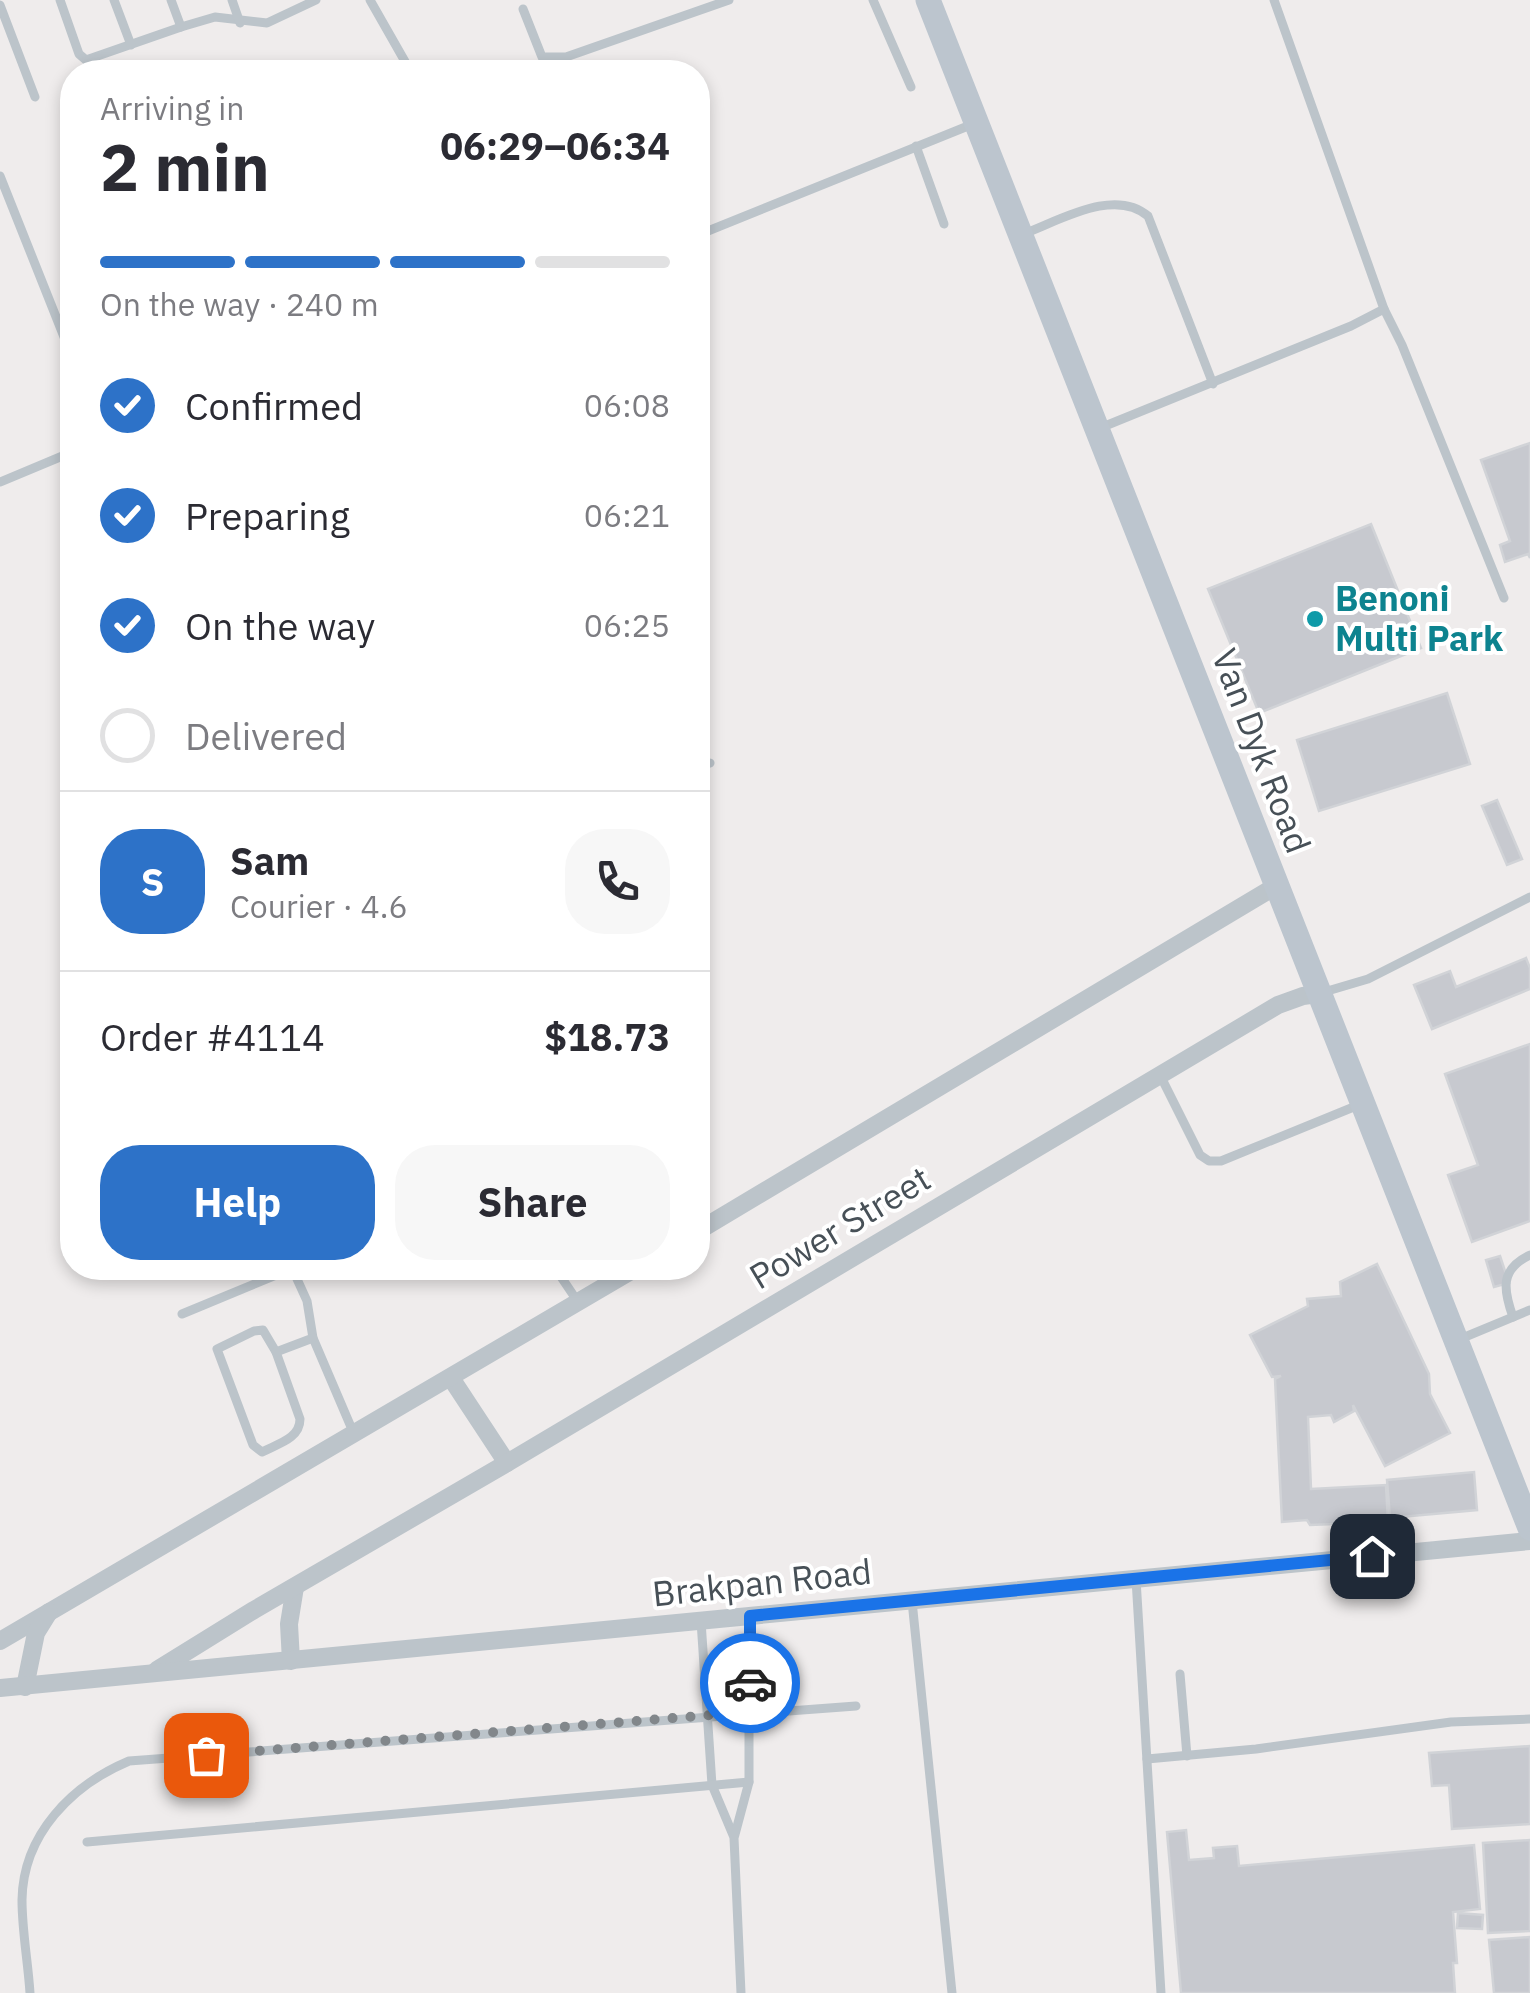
<!DOCTYPE html>
<html lang="en">
<head>
<meta charset="utf-8">
<style>
	body { margin:0; font-family:"IBM Plex Sans",sans-serif; background:#f7f7f7; color:#2b2b33; height:100vh; display:flex; flex-direction:column; font-size:38px; white-space:nowrap }
	* { box-sizing:border-box; margin:0 }
	p { font-size:32px; color:#7c7c81 }
	.icon { flex:none; width:55px; height:55px; fill:none; stroke:currentColor; stroke-width:2; stroke-linecap:round; stroke-linejoin:round }
	.map { position:relative; flex:1; overflow:hidden }
	.details { position:absolute; left:60px; top:60px; width:650px; height:1220px; display:flex; flex-direction:column; background:#fff; border-radius:40px; box-shadow:0 5px 15px #0003 }
	.details>* { flex:none }
	.pin { position:absolute; display:grid; place-items:center; width:85px; height:85px; color:#fff; margin:-42px; border-radius:20px; box-shadow:0 5px 15px #0006 }
	.courier { position:absolute; display:grid; place-items:center; width:100px; height:100px; margin:-50px; border:8px solid #1a73e8; border-radius:50%; background:#fff; color:#222; box-shadow:0 2px 12px #0007 }
	.head em { font-style:normal; font-weight:800 }
	.head div { display:flex; flex-direction:column-reverse }
	.head { display:flex; align-items:center; justify-content:space-between; height:170px; padding:0 40px }
	h1 { font-size:65px; font-weight:800; line-height:75px }
	.bar { display:grid; grid-template-columns:repeat(4,1fr); gap:15px 10px; align-content:center; height:120px; padding:0 40px }
	.bar i { height:12px; border-radius:8px; background:#e1e1e2 }
	.bar .selected { background:#2d72c8 }
	.bar p { grid-column:span 4 }
	.line { display:flex; align-items:center; gap:25px; padding:0 40px; border-top:2px solid #e1e1e2 }
	.line div { flex:1 }
	.round { display:grid; place-items:center; flex:none; width:105px; height:105px; border-radius:40px; background:#f7f7f7 }
	ol { padding:0 40px; list-style:none }
	li { display:flex; align-items:center; gap:30px; height:110px }
	li p { margin-inline-start:auto }
	li .icon { padding:10px; border-radius:50%; background:#2d72c8; color:#fff; stroke-width:4 }
	li:last-child { color:#7c7c81 }
	li i { width:55px; height:55px; border:5px solid #e1e1e2; border-radius:50% }
	.action { display:flex; gap:20px; margin-top:auto; padding:20px 40px }
	.action a { flex:1; height:115px; border-radius:40px; background:#2d72c8; color:#fff; font-size:40px; font-weight:800; line-height:115px; text-align:center }
	.action a+a { background:#f7f7f7; color:#2b2b33 }
	.map>svg:first-child { display:block }
	.building { fill:#c7c9cf; stroke:#d1d3d7; stroke-width:2.5 }
	.lines { fill:none; stroke-linecap:round; stroke-linejoin:round }
	.service { stroke:#bcc4ca; stroke-width:9 }
	.minor { stroke:#bcc4ca; stroke-width:18 }
	.secondary { stroke:#bcc5ce; stroke-width:25 }
	.done { stroke:#82878b; stroke-width:10; stroke-dasharray:0 18 }
	.route { stroke:#1a73e8; stroke-width:12 }
	.culture-dot { fill:#0f9aa8; stroke:#fff; stroke-width:4 }
	.labels { text-anchor:middle; stroke-width:8; stroke-linejoin:round; paint-order:stroke }
	.culture-label { font-size:35px; font-weight:bold; fill:#0d838f; stroke:#fff; text-anchor:start }
	.street-label { font-size:35px; fill:#475057; stroke:#fff }
</style>
</head>
<body>
<div class="map">
<svg width="1530" height="1993" viewBox="0 0 1530 1993">
	<rect width="100%" height="100%" fill="#efecec"/>
	<g class="building">
		<polygon points="1530,443 1530,558 1528,554 1505,562 1500,545 1510,541 1481,460"/>
		<polygon points="1371,524 1421,648 1259,713 1208,589"/>
		<polygon points="1447,693 1470,764 1319,811 1297,740"/>
		<polygon points="1497,800 1522,859 1507,865 1482,806"/>
		<polygon points="1526,958 1530,968 1530,989 1432,1029 1414,985 1450,971 1456,987"/>
		<polygon points="1530,1044 1530,1221 1472,1242 1448,1175 1478,1165 1445,1074"/>
		<polygon points="1500,1256 1509,1283 1494,1287 1486,1260"/>
		<polygon points="1377,1264 1429,1374 1430,1394 1450,1433 1385,1466 1353,1405 1354,1411 1334,1422 1331,1415 1308,1417 1311,1489 1386,1485 1388,1522 1310,1525 1307,1520 1282,1522 1275,1379 1281,1376 1272,1377 1250,1335 1308,1306 1307,1299 1341,1296 1340,1282"/>
		<polygon points="1474,1472 1477,1510 1390,1518 1387,1480"/>
		<polygon points="1530,1746 1530,1824 1452,1829 1449,1785 1432,1786 1429,1753"/>
		<polygon points="1186,1830 1189,1860 1214,1858 1213,1848 1237,1846 1239,1866 1474,1845 1480,1909 1453,1912 1457,1963 1453,1963 1455,1993 1181,1993 1167,1832"/>
		<polygon points="1530,1840 1530,1931 1488,1933 1483,1843"/>
		<polygon points="1458,1913 1483,1915 1482,1929 1457,1928"/>
		<polygon points="1530,1937 1530,1993 1494,1993 1489,1940"/>
	</g>
	<g class="lines">
		<g class="service">
			<polyline points="60,0 79,54 86,60 181,27"/>
			<polyline points="114,0 131,45"/>
			<polyline points="171,0 181,27 215,17 267,23 316,0"/>
			<polyline points="232,0 240,23"/>
			<polyline points="370,0 411,72"/>
			<polyline points="873,0 911,87"/>
			<polyline points="1274,0 1384,309"/>
			<polyline points="0,5 35,97"/>
			<polyline points="523,9 542,57 566,57 729,0"/>
			<polyline points="916,146 944,224"/>
			<polyline points="0,176 72,357"/>
			<path d="M1023,234C1059,221 1114,187 1148,216L1213,384"/>
			<polyline points="698,235 973,124"/>
			<polyline points="1100,428 1351,326 1384,309 1402,345 1504,598"/>
			<polyline points="0,482 72,452"/>
			<polyline points="698,767 710,763"/>
			<polyline points="1324,992 1368,979 1530,897"/>
			<polyline points="1160,1075 1200,1155 1209,1161 1221,1161 1361,1104"/>
			<polyline points="292,1268 307,1301 313,1338 354,1434"/>
			<polyline points="555,1268 578,1302"/>
			<polyline points="182,1314 293,1268"/>
			<path d="M1513,1317C1503,1289 1500,1269 1530,1255"/>
			<path d="M263,1330L276,1352L300,1419C300,1439 277,1444 262,1452L253,1445L217,1349L254,1331Z"/>
			<polyline points="1460,1339 1530,1310"/>
			<polyline points="276,1352 313,1338"/>
			<polyline points="1136,1579 1161,1993"/>
			<polyline points="912,1601 952,1993"/>
			<polyline points="701,1621 712,1785 733,1835"/>
			<polyline points="1180,1674 1187,1756"/>
			<polyline points="1147,1759 1256,1749 1451,1722 1530,1719"/>
			<polyline points="87,1842 749,1782"/>
			<path d="M30,1993C28,1962 22,1931 22,1900C23,1834 72,1785 129,1761L856,1706"/>
			<polyline points="741,1993 734,1838 749,1782 749,1616"/>
		</g>
		<g class="minor">
			<polyline points="698,1231 1276,886"/>
			<polyline points="451,1378 507,1463"/>
			<polyline points="0,1641 636,1268"/>
			<polyline points="291,1661 289,1624 295,1587"/>
			<polyline points="157,1670 254,1610 507,1463 1278,1005 1303,996 1318,994"/>
			<polyline points="25,1687 36,1633 49,1612"/>
			<polyline points="0,1688 1530,1541"/>
		</g>
		<polyline class="secondary" points="928,0 1530,1528"/>
	</g>
	<g class="lines">
		<polyline class="done" points="206,1755 750,1712 750,1683"/>
		<polyline class="route" points="750,1683 750,1616 1372,1556"/>
	</g>
	<circle class="culture-dot" cx="1315" cy="619" r="10"/>
	<g class="labels">
		<g class="culture-label">
			<text x="1335" y="611">Benoni<tspan x="1335" dy="40">Multi Park</tspan></text>
		</g>
		<g class="street-label">
			<text transform="translate(1261 751) rotate(69)" y="12">Van Dyk Road</text>
			<text transform="translate(840 1228) rotate(-31)" y="12">Power Street</text>
			<text transform="translate(762 1583) rotate(-6)" y="12">Brakpan Road</text>
		</g>
	</g>
</svg>
<div class="pin" style="left:206px;top:1755px;background:#ea580c"><svg class="icon" aria-label="bag" viewBox="0 0 24 24"><path d="M5 8h14l-1 12H6zM9 8a3 3 0 0 1 6 0"/></svg></div>
<div class="pin" style="left:1372px;top:1556px;background:#1f2937"><svg class="icon" aria-label="home" viewBox="0 0 24 24"><path d="M3 11l9-7 9 7M6 9v11h12V9"/></svg></div>
<div class="courier" style="left:750px;top:1683px"><svg class="icon" aria-label="car" viewBox="0 0 24 24"><path d="M5 17H2v-5l4-1 3-4h7l3 4 3 1v5h-3M9 17h6M6 11h13"/><circle cx="7" cy="17" r="2"/><circle cx="17" cy="17" r="2"/></svg></div>
<section class="details">
<div class="head"><div><h1>2 min</h1><p>Arriving in</p></div><em>06:29–06:34</em></div>
<div class="bar"><i class="selected"></i><i class="selected"></i><i class="selected"></i><i></i><p>On the way · 240 m</p></div>
<ol>
<li><svg class="icon" aria-label="check" viewBox="0 0 24 24"><path d="M5 12l5 5 9-10"/></svg>Confirmed<p>06:08</p></li>
<li><svg class="icon" aria-label="check" viewBox="0 0 24 24"><path d="M5 12l5 5 9-10"/></svg>Preparing<p>06:21</p></li>
<li><svg class="icon" aria-label="check" viewBox="0 0 24 24"><path d="M5 12l5 5 9-10"/></svg>On the way<p>06:25</p></li>
<li><i></i>Delivered</li>
</ol>
<div class="line" style="height:180px"><b class="round" style="background:#2d72c8;color:#fff">S</b><div><b>Sam</b><p>Courier · 4.6</p></div><a class="round"><svg class="icon" aria-label="phone" viewBox="0 0 24 24"><path d="M5 4h4l2 5-3 2q2 4 5 5l2-3 5 2v4C11 20 4 13 5 4z"/></svg></a></div>
<div class="line" style="height:130px"><div>Order #4114</div><b>$18.73</b></div>
<div class="action"><a>Help</a><a>Share</a></div>
</section>
</div>
</body>
</html>
